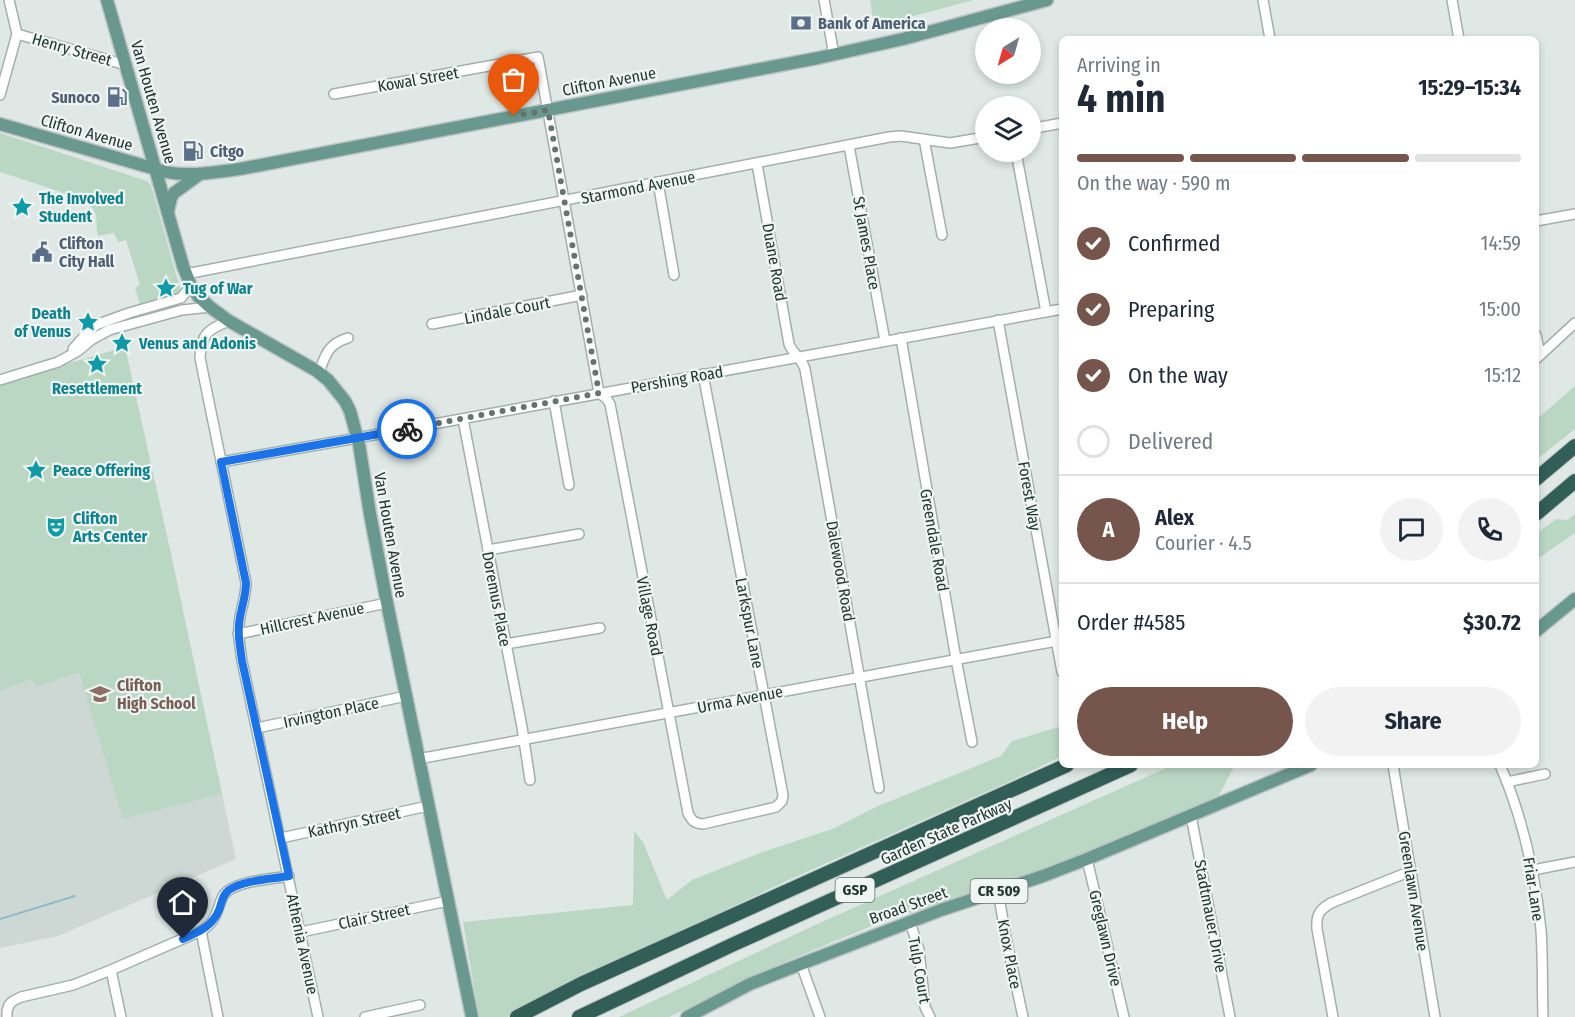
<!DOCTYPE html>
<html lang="en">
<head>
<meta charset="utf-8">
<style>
	body { margin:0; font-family:"Fira Sans Condensed",sans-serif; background:#f2f2f3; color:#1f2937; height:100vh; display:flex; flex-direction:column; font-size:22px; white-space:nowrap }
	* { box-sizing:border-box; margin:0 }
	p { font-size:20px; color:#747a83 }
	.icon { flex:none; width:33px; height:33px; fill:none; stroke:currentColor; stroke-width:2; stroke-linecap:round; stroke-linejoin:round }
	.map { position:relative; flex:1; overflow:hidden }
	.side { position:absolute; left:1059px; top:36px; width:480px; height:732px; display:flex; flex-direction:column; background:#fff; border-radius:9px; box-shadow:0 3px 9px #0003 }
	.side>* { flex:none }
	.needle { width:39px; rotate:217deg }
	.buttons { position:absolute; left:975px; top:18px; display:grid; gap:12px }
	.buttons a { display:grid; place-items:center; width:66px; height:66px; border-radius:50%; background:#fff; box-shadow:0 3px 9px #0003; font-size:30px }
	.pin { position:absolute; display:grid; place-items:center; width:51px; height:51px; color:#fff; margin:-62px -26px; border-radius:50% 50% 50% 0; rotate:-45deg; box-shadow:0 0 6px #0007 }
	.pin .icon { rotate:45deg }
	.courier { position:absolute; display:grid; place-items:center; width:60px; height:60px; margin:-30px; border:4px solid #1a73e8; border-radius:50%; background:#fff; color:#222; box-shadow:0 2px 8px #0007 }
	.headline em { font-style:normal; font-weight:700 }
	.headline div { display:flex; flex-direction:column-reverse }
	.headline { display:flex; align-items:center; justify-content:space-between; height:102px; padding:0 18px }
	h1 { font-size:39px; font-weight:700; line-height:45px }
	.bar { display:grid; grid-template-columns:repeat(4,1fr); gap:9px 6px; align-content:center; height:72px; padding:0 18px }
	.bar i { height:8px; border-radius:4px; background:#e0e1e3 }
	.bar .on { background:#76554c }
	.bar p { grid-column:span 4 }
	.line { display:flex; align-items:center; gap:15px; padding:0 18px; border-top:2px solid #e0e1e3 }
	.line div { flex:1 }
	.round { display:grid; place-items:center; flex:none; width:63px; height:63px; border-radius:32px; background:#f2f2f3 }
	ol { padding:0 18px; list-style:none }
	li { display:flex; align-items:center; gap:18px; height:66px }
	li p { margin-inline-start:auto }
	li .icon { padding:6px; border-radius:50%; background:#76554c; color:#fff; stroke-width:4 }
	li:last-child { color:#747a83 }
	li i { width:33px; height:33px; border:3px solid #e0e1e3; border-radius:50% }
	.button { display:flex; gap:12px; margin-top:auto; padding:12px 18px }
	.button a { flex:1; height:69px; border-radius:36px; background:#76554c; color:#fff; font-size:24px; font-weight:700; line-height:69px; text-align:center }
	.button a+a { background:#f2f2f3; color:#1f2937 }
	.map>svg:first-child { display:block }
	.built { fill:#cdd8d4 }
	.green { fill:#bad7c4 }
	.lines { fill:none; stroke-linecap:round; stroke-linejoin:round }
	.stream { stroke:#8dbbc7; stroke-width:2 }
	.minor-casing { stroke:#a3afac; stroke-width:12 }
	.major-casing { stroke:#bdc3c2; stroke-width:15 }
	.highway-casing { stroke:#bdc3c2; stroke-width:16 }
	.minor { stroke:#fff; stroke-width:9 }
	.major { stroke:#69988f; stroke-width:12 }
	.highway { stroke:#325e58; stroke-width:14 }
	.done { stroke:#647471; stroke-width:6; stroke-dasharray:0 10.8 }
	.route { stroke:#1a73e8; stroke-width:8 }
	.labels { text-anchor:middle; stroke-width:4.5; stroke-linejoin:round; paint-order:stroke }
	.shield { fill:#eff5f2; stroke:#606f6c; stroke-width:1.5 }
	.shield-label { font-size:15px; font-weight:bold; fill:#223632 }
	.service-label { font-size:16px; font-weight:bold; fill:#4e5e75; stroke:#eff5f2; text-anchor:start }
	.street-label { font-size:16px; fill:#223632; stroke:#eff5f2 }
	.culture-label { font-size:16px; font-weight:bold; fill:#0d838f; stroke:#eff5f2; text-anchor:start }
	.education-label { font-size:16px; font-weight:bold; fill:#785e54; stroke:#eff5f2; text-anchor:start }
</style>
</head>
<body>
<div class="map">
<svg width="1575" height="1017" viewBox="0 0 1575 1017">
	<rect width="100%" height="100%" fill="#dfe8e5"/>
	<polygon class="built" points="169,545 236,859 58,936 0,948 0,593"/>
	<g class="green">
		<polygon points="870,0 973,0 899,20 874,25"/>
		<path d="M0,133L147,181L151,185L180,288L179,294L140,305L135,288L140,285L126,240L118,242L114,233L98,236C95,226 99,218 93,209C85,197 17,178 0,172Z"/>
		<polygon points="125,347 169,545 222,794 123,819 79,672 36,687 32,679 0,691 0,383"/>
		<polygon points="1575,386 1575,429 1536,460 1536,420"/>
		<polygon points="1575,514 1575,533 1536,560 1536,534 1556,519 1568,520"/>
		<polygon points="1062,726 1062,756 1015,779 793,878 589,974 507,1017 479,1017 463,922 633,905 634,831 643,842 667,900 692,880 760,853 835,828 878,806 1001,756 1012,741"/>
		<polygon points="1173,765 1235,765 1217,799 1122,839 1025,876 879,923 775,966 669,1017 619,1017 815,925"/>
	</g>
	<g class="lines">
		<polyline class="stream" points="0,919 75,896"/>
		<g class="minor-casing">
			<g id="minor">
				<polyline points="824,0 834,55"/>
				<polyline points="1263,0 1270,39"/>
				<polyline points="1452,0 1459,39"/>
				<polyline points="17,34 126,65"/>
				<path d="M334,94L538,57L599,393L606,398L610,404L688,813C692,821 694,823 703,824L776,807L782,801L783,795L703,374"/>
				<polyline points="0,95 17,34 9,0"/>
				<polyline points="1030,129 1062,123"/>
				<polyline points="924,139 942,235"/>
				<polyline points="849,146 885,341"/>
				<polyline points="1016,152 1046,312"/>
				<path d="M757,164L789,344C793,354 802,359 805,369L879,788"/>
				<polyline points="658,182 674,275"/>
				<polyline points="1536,221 1575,214"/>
				<polyline points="186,274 889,137 901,136 950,143 986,137"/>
				<polyline points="998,320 1062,672"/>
				<path d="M229,321C208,329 201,334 200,358L246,583C246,595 242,606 240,617C237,632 240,646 242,661L318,1017"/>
				<polyline points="432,324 582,295"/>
				<polyline points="1536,335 1540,355"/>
				<polyline points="901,338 956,659 972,742"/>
				<polyline points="73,349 89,331 96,325 129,313 181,298 191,286"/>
				<polyline points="1536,359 1575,323"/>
				<path d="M319,372C326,354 328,344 348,338"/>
				<polyline points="0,380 58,362 78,351 91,340 109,330 182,310 210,307"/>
				<polyline points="554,401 569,485"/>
				<polyline points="463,419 522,727 530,780"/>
				<polyline points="221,462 357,438 1062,309"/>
				<polyline points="488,550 579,534"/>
				<polyline points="238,634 387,603"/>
				<polyline points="506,644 600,628"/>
				<polyline points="257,728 406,696"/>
				<polyline points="418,759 1062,640"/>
				<polyline points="1393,765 1435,1017"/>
				<path d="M1500,765C1523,818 1535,872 1541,930C1543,958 1542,988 1543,1017"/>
				<polyline points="1507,782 1545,774"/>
				<polyline points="1191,816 1230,1017"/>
				<polyline points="281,838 428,806"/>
				<polyline points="1087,859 1124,1017"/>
				<polyline points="1533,870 1575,862"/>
				<polyline points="998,891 1006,938 1023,1017"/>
				<polyline points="910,922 919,950 925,1007 930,1017"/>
				<polyline points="201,931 218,1017"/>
				<polyline points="301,932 448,901"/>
				<polyline points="801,964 820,1017"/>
				<polyline points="111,970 121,1017"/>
				<path d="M7,1017V1011L9,1005L13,1001L21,997L73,985L111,970L201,931C218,920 216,911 223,896C232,881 272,879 289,876"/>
				<polyline points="365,1017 420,1005"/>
				<path d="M1333,1017L1317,929C1316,915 1319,910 1331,903L1411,871"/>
			</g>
		</g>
		<g class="major-casing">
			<g id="major">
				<polyline points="107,0 183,266 191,286 198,296 210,307 229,321 317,371 328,380 345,401 350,411 359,444 370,514 387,603 472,1017"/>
				<path d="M0,124L166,172C190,177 216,172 240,169L818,58L903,39L1047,0"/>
				<polyline points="168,211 171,198 174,193 200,174"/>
				<polyline points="1536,631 1575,599"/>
				<polyline points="687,1017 750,984 801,964 941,910 1043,876 1087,859 1311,765"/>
			</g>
		</g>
		<g class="highway-casing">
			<g id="highway">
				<polyline points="1536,479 1575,446"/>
				<polyline points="1536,514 1575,481"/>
				<polyline points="517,1017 581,984 1067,765"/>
				<polyline points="579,1017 734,944 1131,765"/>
			</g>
		</g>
		<use href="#minor" class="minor"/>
		<use href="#major" class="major"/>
		<use href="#highway" class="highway"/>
	</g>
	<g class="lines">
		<polyline class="done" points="407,429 599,393 548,110 514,116"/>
		<path class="route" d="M183,939C198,932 212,927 219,910C222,903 222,895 229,890C244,880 272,879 289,876L242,661C240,646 237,632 240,617C242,606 246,595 246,583L221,462L407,429"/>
	</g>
	<defs>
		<g id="bank-bare" transform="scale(1.62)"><path d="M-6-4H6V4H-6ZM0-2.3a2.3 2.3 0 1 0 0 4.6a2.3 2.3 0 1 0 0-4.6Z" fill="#5c6f8a" stroke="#eff5f2" stroke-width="2.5" paint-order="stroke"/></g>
		<g id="fuel-bare" transform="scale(1.62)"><path d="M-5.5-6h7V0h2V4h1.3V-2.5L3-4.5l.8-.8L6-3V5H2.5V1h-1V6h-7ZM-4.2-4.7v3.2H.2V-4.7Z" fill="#5c6f8a" stroke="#eff5f2" stroke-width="2.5" paint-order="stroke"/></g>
		<g id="sight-bare" transform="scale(1.62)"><path d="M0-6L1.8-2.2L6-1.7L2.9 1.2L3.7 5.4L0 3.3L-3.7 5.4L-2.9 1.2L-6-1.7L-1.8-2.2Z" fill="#0f9aa8" stroke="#eff5f2" stroke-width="2.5" paint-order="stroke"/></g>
		<g id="civic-bare" transform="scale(1.62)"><path d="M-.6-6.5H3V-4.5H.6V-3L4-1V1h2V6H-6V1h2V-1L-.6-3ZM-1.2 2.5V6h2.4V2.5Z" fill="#5c6f8a" stroke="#eff5f2" stroke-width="2.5" paint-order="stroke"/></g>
		<g id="theatre-bare" transform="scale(1.62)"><path d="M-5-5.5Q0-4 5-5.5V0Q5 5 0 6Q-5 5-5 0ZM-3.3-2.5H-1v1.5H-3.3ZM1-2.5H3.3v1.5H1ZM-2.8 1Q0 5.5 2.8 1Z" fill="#0f9aa8" stroke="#eff5f2" stroke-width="2.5" paint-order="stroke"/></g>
		<g id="school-bare" transform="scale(1.62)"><path d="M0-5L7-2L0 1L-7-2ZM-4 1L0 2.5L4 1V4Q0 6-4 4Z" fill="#8d6e63" stroke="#eff5f2" stroke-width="2.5" paint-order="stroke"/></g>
	</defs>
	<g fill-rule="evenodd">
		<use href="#bank-bare" x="801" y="23"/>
		<use href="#fuel-bare" x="117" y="97"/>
		<use href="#fuel-bare" x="193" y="151"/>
		<use href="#sight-bare" x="22" y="207"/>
		<use href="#civic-bare" x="42" y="252"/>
		<use href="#sight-bare" x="166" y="288"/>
		<use href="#sight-bare" x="88" y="322"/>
		<use href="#sight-bare" x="122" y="343"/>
		<use href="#sight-bare" x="97" y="364"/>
		<use href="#sight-bare" x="36" y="470"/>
		<use href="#theatre-bare" x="56" y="527"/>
		<use href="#school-bare" x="100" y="694"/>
	</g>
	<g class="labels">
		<g class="shield">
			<rect x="835.5" y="878" width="39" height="24" rx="4.5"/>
			<rect x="970.5" y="879" width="57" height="24" rx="4.5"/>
		</g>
		<g class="shield-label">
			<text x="855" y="895">GSP</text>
			<text x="999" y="896">CR 509</text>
		</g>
		<g class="service-label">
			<text x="818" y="29">Bank of America</text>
			<text x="100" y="103" text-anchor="end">Sunoco</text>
			<text x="210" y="157">Citgo</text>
			<text x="59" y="249">Clifton<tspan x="59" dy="18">City Hall</tspan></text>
		</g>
		<g class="street-label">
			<text transform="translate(72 49) rotate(16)" y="6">Henry Street</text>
			<text transform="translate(418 79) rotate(-10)" y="6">Kowal Street</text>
			<text transform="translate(609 81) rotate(-11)" y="6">Clifton Avenue</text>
			<text transform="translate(154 102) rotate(74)" y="6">Van Houten Avenue</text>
			<text transform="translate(87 132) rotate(16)" y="6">Clifton Avenue</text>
			<text transform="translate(638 187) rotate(-11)" y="6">Starmond Avenue</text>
			<text transform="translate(867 243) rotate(80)" y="6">St James Place</text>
			<text transform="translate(775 262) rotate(80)" y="6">Duane Road</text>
			<text transform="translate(507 310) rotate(-11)" y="6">Lindale Court</text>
			<text transform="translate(677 379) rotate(-10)" y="6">Pershing Road</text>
			<text transform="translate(1030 496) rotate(80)" y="6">Forest Way</text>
			<text transform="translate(391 535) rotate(80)" y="6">Van Houten Avenue</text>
			<text transform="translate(935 540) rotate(80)" y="6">Greendale Road</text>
			<text transform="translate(841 571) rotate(80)" y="6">Dalewood Road</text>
			<text transform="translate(497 599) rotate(79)" y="6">Doremus Place</text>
			<text transform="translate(650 616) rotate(79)" y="6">Village Road</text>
			<text transform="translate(312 618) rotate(-12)" y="6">Hillcrest Avenue</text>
			<text transform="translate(750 623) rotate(79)" y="6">Larkspur Lane</text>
			<text transform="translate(740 699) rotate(-11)" y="6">Urma Avenue</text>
			<text transform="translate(331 712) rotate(-12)" y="6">Irvington Place</text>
			<text transform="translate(354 822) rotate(-12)" y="6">Kathryn Street</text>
			<text transform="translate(946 831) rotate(-24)" y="6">Garden State Parkway</text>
			<text transform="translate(1534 889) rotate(81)" y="6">Friar Lane</text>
			<text transform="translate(1414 891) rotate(81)" y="6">Greenlawn Avenue</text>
			<text transform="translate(908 905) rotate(-20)" y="6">Broad Street</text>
			<text transform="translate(374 916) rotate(-12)" y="6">Clair Street</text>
			<text transform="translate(1211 916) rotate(79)" y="6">Stadtmauer Drive</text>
			<text transform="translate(1106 938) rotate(77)" y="6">Greglawn Drive</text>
			<text transform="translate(303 944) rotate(78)" y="6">Athenia Avenue</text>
			<text transform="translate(1010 954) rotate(79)" y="6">Knox Place</text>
			<text transform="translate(920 970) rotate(80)" y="6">Tulp Court</text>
		</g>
		<g class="culture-label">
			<text x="39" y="204">The Involved<tspan x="39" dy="18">Student</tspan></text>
			<text x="183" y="294">Tug of War</text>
			<text x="71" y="319" text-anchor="end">Death<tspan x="71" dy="18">of Venus</tspan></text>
			<text x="139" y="349">Venus and Adonis</text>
			<text x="97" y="394" text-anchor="middle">Resettlement</text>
			<text x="53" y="476">Peace Offering</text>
			<text x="73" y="524">Clifton<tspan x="73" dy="18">Arts Center</tspan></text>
		</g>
		<g class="education-label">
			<text x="117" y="691">Clifton<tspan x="117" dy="18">High School</tspan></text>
		</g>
	</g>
</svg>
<div class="buttons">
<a><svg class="needle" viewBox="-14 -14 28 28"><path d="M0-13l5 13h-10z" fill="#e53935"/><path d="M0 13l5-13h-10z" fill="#747a83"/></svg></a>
<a><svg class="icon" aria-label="layers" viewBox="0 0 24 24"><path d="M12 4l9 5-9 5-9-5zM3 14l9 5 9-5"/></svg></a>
</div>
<div class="pin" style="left:514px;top:116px;background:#ea580c"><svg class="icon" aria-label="bag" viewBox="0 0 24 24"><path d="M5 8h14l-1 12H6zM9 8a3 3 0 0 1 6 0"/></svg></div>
<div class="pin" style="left:183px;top:939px;background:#1f2937"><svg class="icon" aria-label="home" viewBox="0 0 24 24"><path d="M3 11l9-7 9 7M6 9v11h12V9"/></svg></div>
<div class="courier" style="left:407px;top:429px"><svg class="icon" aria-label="bike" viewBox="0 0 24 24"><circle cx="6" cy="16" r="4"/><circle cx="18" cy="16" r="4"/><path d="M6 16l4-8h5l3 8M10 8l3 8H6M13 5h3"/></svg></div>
<section class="side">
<div class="headline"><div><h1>4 min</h1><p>Arriving in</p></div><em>15:29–15:34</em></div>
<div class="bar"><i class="on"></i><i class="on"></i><i class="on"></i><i></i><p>On the way · 590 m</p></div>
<ol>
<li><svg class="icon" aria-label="check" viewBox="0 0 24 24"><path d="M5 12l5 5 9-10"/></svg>Confirmed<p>14:59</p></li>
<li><svg class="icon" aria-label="check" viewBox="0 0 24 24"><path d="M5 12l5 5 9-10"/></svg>Preparing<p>15:00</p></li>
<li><svg class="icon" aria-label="check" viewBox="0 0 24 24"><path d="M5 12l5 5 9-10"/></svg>On the way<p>15:12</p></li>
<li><i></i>Delivered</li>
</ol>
<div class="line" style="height:108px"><b class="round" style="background:#76554c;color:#fff">A</b><div><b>Alex</b><p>Courier · 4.5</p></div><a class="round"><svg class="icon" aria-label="chat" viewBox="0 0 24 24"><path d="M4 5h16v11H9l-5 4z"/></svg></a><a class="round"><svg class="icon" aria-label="phone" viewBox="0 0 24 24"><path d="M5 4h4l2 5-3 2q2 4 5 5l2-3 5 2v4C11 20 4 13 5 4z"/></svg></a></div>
<div class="line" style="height:78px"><div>Order #4585</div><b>$30.72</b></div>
<div class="button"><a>Help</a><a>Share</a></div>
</section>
</div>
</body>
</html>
